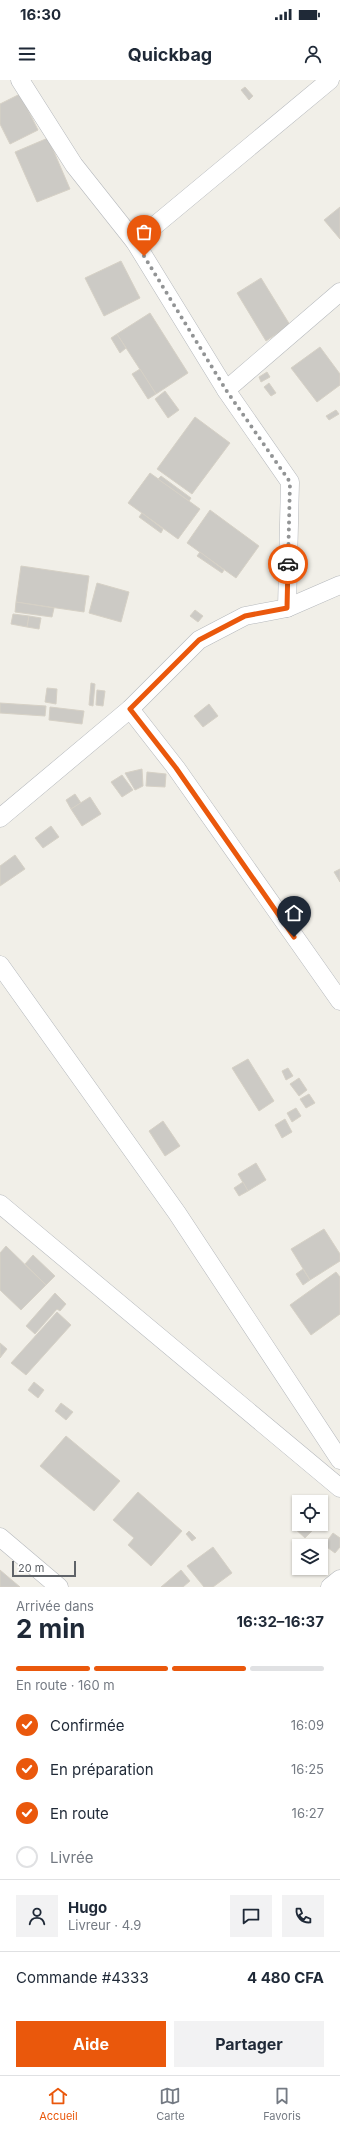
<!DOCTYPE html>
<html lang="fr">
<head>
<meta charset="utf-8">
<style>
	body { margin:0; font-family:Inter,sans-serif; background:#f2f2f3; color:#1f2937; height:100vh; display:flex; flex-direction:column; font-size:15px; white-space:nowrap }
	* { box-sizing:border-box; margin:0 }
	p { font-size:13px; color:#747a83 }
	.icon { flex:none; width:22px; height:22px; fill:none; stroke:currentColor; stroke-width:2; stroke-linecap:round; stroke-linejoin:round }
	.map { position:relative; height:1507px; overflow:hidden }
	.side { display:flex; flex-direction:column; background:#fff; flex:1 }
	.side>* { flex:none }
	.fabs { position:absolute; left:292px; top:1415px; display:grid; gap:8px }
	.fabs a { display:grid; place-items:center; width:36px; height:36px; border-radius:0px; background:#fff; box-shadow:0 1px 3px #0004; font-size:20px }
	.scale { position:absolute; left:12px; bottom:10px; width:64px; box-sizing:border-box; padding-left:4px; border:2px solid #5f6368; border-top:0; font-size:11px; line-height:14px; white-space:nowrap; color:#5f6368; -webkit-text-stroke:3px #fff; paint-order:stroke }
	.pin { position:absolute; display:grid; place-items:center; width:34px; height:34px; color:#fff; margin:-41px -17px; border-radius:50% 50% 50% 0; rotate:-45deg; box-shadow:0 0 4px #0007 }
	.pin .icon { rotate:45deg }
	.courier { position:absolute; display:grid; place-items:center; width:40px; height:40px; margin:-20px; border:3px solid #ea580c; border-radius:50%; background:#fff; color:#222; box-shadow:0 1px 5px #0007 }
	.headline em { font-style:normal; font-weight:700 }
	.headline div { display:flex; flex-direction:column-reverse }
	.headline { display:flex; align-items:center; justify-content:space-between; height:68px; padding:0 16px }
	h1 { font-size:26px; font-weight:700; line-height:30px }
	.bar { display:grid; grid-template-columns:repeat(4,1fr); gap:6px 4px; align-content:center; height:48px; padding:0 16px }
	.bar i { height:5px; border-radius:3px; background:#e0e1e3 }
	.bar .active { background:#ea580c }
	.bar p { grid-column:span 4 }
	.line { display:flex; align-items:center; gap:10px; padding:0 16px; border-top:1px solid #e0e1e3 }
	.line div { flex:1 }
	.round { display:grid; place-items:center; flex:none; width:42px; height:42px; border-radius:0px; background:#f2f2f3 }
	ol { padding:0 16px; list-style:none }
	li { display:flex; align-items:center; gap:12px; height:44px }
	li p { margin-inline-start:auto }
	li .icon { padding:4px; border-radius:50%; background:#ea580c; color:#fff; stroke-width:4 }
	li:last-child { color:#747a83 }
	li i { width:22px; height:22px; border:2px solid #e0e1e3; border-radius:50% }
	.primary-button { display:flex; gap:8px; margin-top:auto; padding:8px 16px }
	.primary-button a { flex:1; height:46px; border-radius:0px; background:#ea580c; color:#fff; font-size:16px; font-weight:700; line-height:46px; text-align:center }
	.primary-button a+a { background:#f2f2f3; color:#1f2937 }
	.status { display:flex; justify-content:space-between; align-items:center; height:28px; padding:0 20px; background:#fff; direction:ltr }
	.status svg { height:11px; fill:currentColor }
	header { display:flex; justify-content:space-between; align-items:center; height:52px; padding:0 16px; background:#fff; font-size:18px; font-weight:700 }
	.tabs { display:flex; justify-content:space-around; align-items:center; height:56px; border-top:1px solid #e0e1e3; background:#fff; font-size:11px; color:#747a83 }
	.tabs a { display:grid; justify-items:center; gap:2px }
	.tabs .active { color:#ea580c }
	.map>svg:first-child { display:block }
	.building { fill:#cccac5; stroke:#d6d1c6 }
	.lines { fill:none; stroke-linecap:round; stroke-linejoin:round }
	.street-casing { stroke:#b5b8bc; stroke-width:19 }
	.street { stroke:#fff; stroke-width:18 }
	.done { stroke:#929495; stroke-width:4; stroke-dasharray:0 7.2 }
	.route { stroke:#ea580c; stroke-width:5 }
</style>
</head>
<body>
<div class="status"><b>16:30</b><svg viewBox="0 0 49 12"><path d="M0 12V9h3v3zM5 12V6h3v6zM10 12V3h3v9zM15 12V0h3v12zM26 1h20v11H26zM47 4h2v5h-2z"/></svg></div>
<header><svg class="icon" aria-label="menu" viewBox="0 0 24 24"><path d="M4 6h16M4 12h16M4 18h16"/></svg>Quickbag<svg class="icon" aria-label="person" viewBox="0 0 24 24"><circle cx="12" cy="8" r="4"/><path d="M4 21q1-7 8-7t8 7"/></svg></header>
<div class="map">
<svg width="340" height="1507" viewBox="0 0 340 1507">
	<rect width="100%" height="100%" fill="#f1efe8"/>
	<g class="building">
		<polygon points="245,7 253,16 249,20 241,10"/>
		<polygon points="20,14 38,50 10,64 0,44 0,24"/>
		<polygon points="48,58 70,109 37,122 15,72"/>
		<polygon points="340,127 340,159 324,140"/>
		<polygon points="121,181 140,218 104,236 85,198"/>
		<polygon points="261,198 290,245 266,261 237,213"/>
		<polygon points="150,233 188,293 156,314 117,254"/>
		<polygon points="117,254 126,268 120,273 111,258"/>
		<polygon points="320,267 340,294 340,305 317,322 291,288"/>
		<polygon points="140,289 156,314 148,319 132,294"/>
		<polygon points="267,292 270,297 261,302 259,297"/>
		<polygon points="269,303 276,313 271,316 264,307"/>
		<polygon points="165,311 179,330 168,338 155,319"/>
		<polygon points="336,330 339,334 329,340 326,336"/>
		<polygon points="195,337 230,363 192,414 157,389"/>
		<polygon points="150,393 200,429 178,459 128,423"/>
		<polygon points="161,396 191,418 189,421 158,399"/>
		<polygon points="210,430 259,466 236,498 187,463"/>
		<polygon points="142,433 163,449 161,453 139,437"/>
		<polygon points="200,472 224,490 222,493 197,476"/>
		<polygon points="21,486 89,496 84,532 16,522"/>
		<polygon points="97,503 129,512 121,542 89,533"/>
		<polygon points="16,522 54,528 52,537 15,532"/>
		<polygon points="195,530 203,536 198,542 190,536"/>
		<polygon points="13,534 29,536 27,547 11,544"/>
		<polygon points="29,536 41,538 39,549 27,547"/>
		<polygon points="91,603 95,604 93,626 89,625"/>
		<polygon points="47,608 57,609 56,624 45,622"/>
		<polygon points="97,610 105,611 103,626 96,625"/>
		<polygon points="0,623 46,626 45,636 0,633"/>
		<polygon points="209,624 218,636 203,647 194,636"/>
		<polygon points="50,627 84,631 82,644 49,640"/>
		<polygon points="142,689 143,706 135,710 125,693"/>
		<polygon points="147,692 166,694 165,707 146,706"/>
		<polygon points="122,695 133,710 122,717 111,702"/>
		<polygon points="75,714 81,723 71,729 66,720"/>
		<polygon points="90,717 101,734 82,746 71,729"/>
		<polygon points="51,746 59,757 43,768 35,758"/>
		<polygon points="15,775 25,789 0,806 0,786"/>
		<polygon points="340,789 340,802 334,792"/>
		<polygon points="248,979 274,1021 259,1031 232,988"/>
		<polygon points="288,988 293,996 286,1000 282,991"/>
		<polygon points="299,998 307,1010 299,1016 290,1004"/>
		<polygon points="309,1014 315,1023 306,1028 300,1019"/>
		<polygon points="296,1028 301,1036 292,1042 287,1033"/>
		<polygon points="285,1039 292,1052 282,1058 275,1045"/>
		<polygon points="163,1041 180,1066 165,1076 149,1051"/>
		<polygon points="256,1083 266,1100 248,1111 238,1094"/>
		<polygon points="243,1102 248,1111 239,1116 234,1108"/>
		<polygon points="324,1149 340,1174 340,1181 310,1200 291,1169"/>
		<polygon points="6,1166 46,1205 21,1230 0,1210 0,1173"/>
		<polygon points="33,1175 55,1196 46,1205 25,1184"/>
		<polygon points="303,1189 310,1200 303,1205 296,1194"/>
		<polygon points="336,1192 340,1197 340,1234 311,1255 290,1225"/>
		<polygon points="55,1213 66,1224 60,1231 57,1229 35,1254 26,1246"/>
		<polygon points="57,1232 71,1245 26,1295 11,1283"/>
		<polygon points="0,1263 7,1269 0,1278"/>
		<polygon points="34,1302 44,1310 38,1318 28,1310"/>
		<polygon points="61,1323 73,1332 66,1340 55,1331"/>
		<polygon points="66,1356 120,1401 94,1431 40,1386"/>
		<polygon points="138,1412 182,1451 151,1486 128,1465 134,1458 113,1440"/>
		<polygon points="299,1439 299,1444 317,1446 305,1458 292,1446"/>
		<polygon points="189,1451 196,1458 192,1461 186,1454"/>
		<polygon points="333,1453 340,1458 340,1467 335,1473 324,1465"/>
		<polygon points="213,1467 232,1493 213,1507 204,1507 187,1486"/>
		<polygon points="0,1490 20,1507 0,1507"/>
		<polygon points="181,1490 190,1501 183,1507 161,1507"/>
	</g>
	<g class="lines">
		<g class="street-casing">
			<g id="street">
				<polyline points="20,0 74,85 135,162 226,310 290,402 287,528"/>
				<polyline points="135,162 330,0"/>
				<polyline points="226,310 340,212"/>
				<polyline points="130,629 176,688 340,921"/>
				<polyline points="0,738 130,629 199,560 245,536 287,528 340,505"/>
				<polyline points="0,885 177,1133 340,1380"/>
				<polyline points="0,1124 340,1408"/>
				<polyline points="0,1457 59,1507"/>
				<polyline points="330,1507 340,1499"/>
			</g>
		</g>
		<use href="#street" class="street"/>
	</g>
	<g class="lines">
		<polyline class="done" points="144,176 226,310 290,402 288,484"/>
		<polyline class="route" points="288,484 287,528 245,536 199,560 130,629 176,688 294,857"/>
	</g>
</svg>
<div class="fabs">
<a><svg class="icon" aria-label="locate" viewBox="0 0 24 24"><circle cx="12" cy="12" r="6"/><path d="M12 2v4M12 18v4M2 12h4M18 12h4"/></svg></a>
<a><svg class="icon" aria-label="layers" viewBox="0 0 24 24"><path d="M12 4l9 5-9 5-9-5zM3 14l9 5 9-5"/></svg></a>
</div>
<div class="scale">20 m</div>
<div class="pin" style="left:144px;top:176px;background:#ea580c"><svg class="icon" aria-label="bag" viewBox="0 0 24 24"><path d="M5 8h14l-1 12H6zM9 8a3 3 0 0 1 6 0"/></svg></div>
<div class="pin" style="left:294px;top:857px;background:#1f2937"><svg class="icon" aria-label="home" viewBox="0 0 24 24"><path d="M3 11l9-7 9 7M6 9v11h12V9"/></svg></div>
<div class="courier" style="left:288px;top:484px"><svg class="icon" aria-label="car" viewBox="0 0 24 24"><path d="M5 17H2v-5l4-1 3-4h7l3 4 3 1v5h-3M9 17h6M6 11h13"/><circle cx="7" cy="17" r="2"/><circle cx="17" cy="17" r="2"/></svg></div>
</div>
<section class="side">
<div class="headline"><div><h1>2 min</h1><p>Arrivée dans</p></div><em>16:32–16:37</em></div>
<div class="bar"><i class="active"></i><i class="active"></i><i class="active"></i><i></i><p>En route · 160 m</p></div>
<ol>
<li><svg class="icon" aria-label="check" viewBox="0 0 24 24"><path d="M5 12l5 5 9-10"/></svg>Confirmée<p>16:09</p></li>
<li><svg class="icon" aria-label="check" viewBox="0 0 24 24"><path d="M5 12l5 5 9-10"/></svg>En préparation<p>16:25</p></li>
<li><svg class="icon" aria-label="check" viewBox="0 0 24 24"><path d="M5 12l5 5 9-10"/></svg>En route<p>16:27</p></li>
<li><i></i>Livrée</li>
</ol>
<div class="line" style="height:72px"><a class="round"><svg class="icon" aria-label="person" viewBox="0 0 24 24"><circle cx="12" cy="8" r="4"/><path d="M4 21q1-7 8-7t8 7"/></svg></a><div><b>Hugo</b><p>Livreur · 4.9</p></div><a class="round"><svg class="icon" aria-label="chat" viewBox="0 0 24 24"><path d="M4 5h16v11H9l-5 4z"/></svg></a><a class="round"><svg class="icon" aria-label="phone" viewBox="0 0 24 24"><path d="M5 4h4l2 5-3 2q2 4 5 5l2-3 5 2v4C11 20 4 13 5 4z"/></svg></a></div>
<div class="line" style="height:52px"><div>Commande #4333</div><b>4 480 CFA</b></div>
<div class="primary-button"><a>Aide</a><a>Partager</a></div>
</section>
<nav class="tabs">
<a class="active"><svg class="icon" aria-label="home" viewBox="0 0 24 24"><path d="M3 11l9-7 9 7M6 9v11h12V9"/></svg>Accueil</a>
<a><svg class="icon" aria-label="map" viewBox="0 0 24 24"><path d="M3 6l6-2 6 2 6-2v14l-6 2-6-2-6 2zM9 4v14M15 6v14"/></svg>Carte</a>
<a><svg class="icon" aria-label="saved" viewBox="0 0 24 24"><path d="M7 4h10v16l-5-4-5 4z"/></svg>Favoris</a>
</nav>
</body>
</html>
